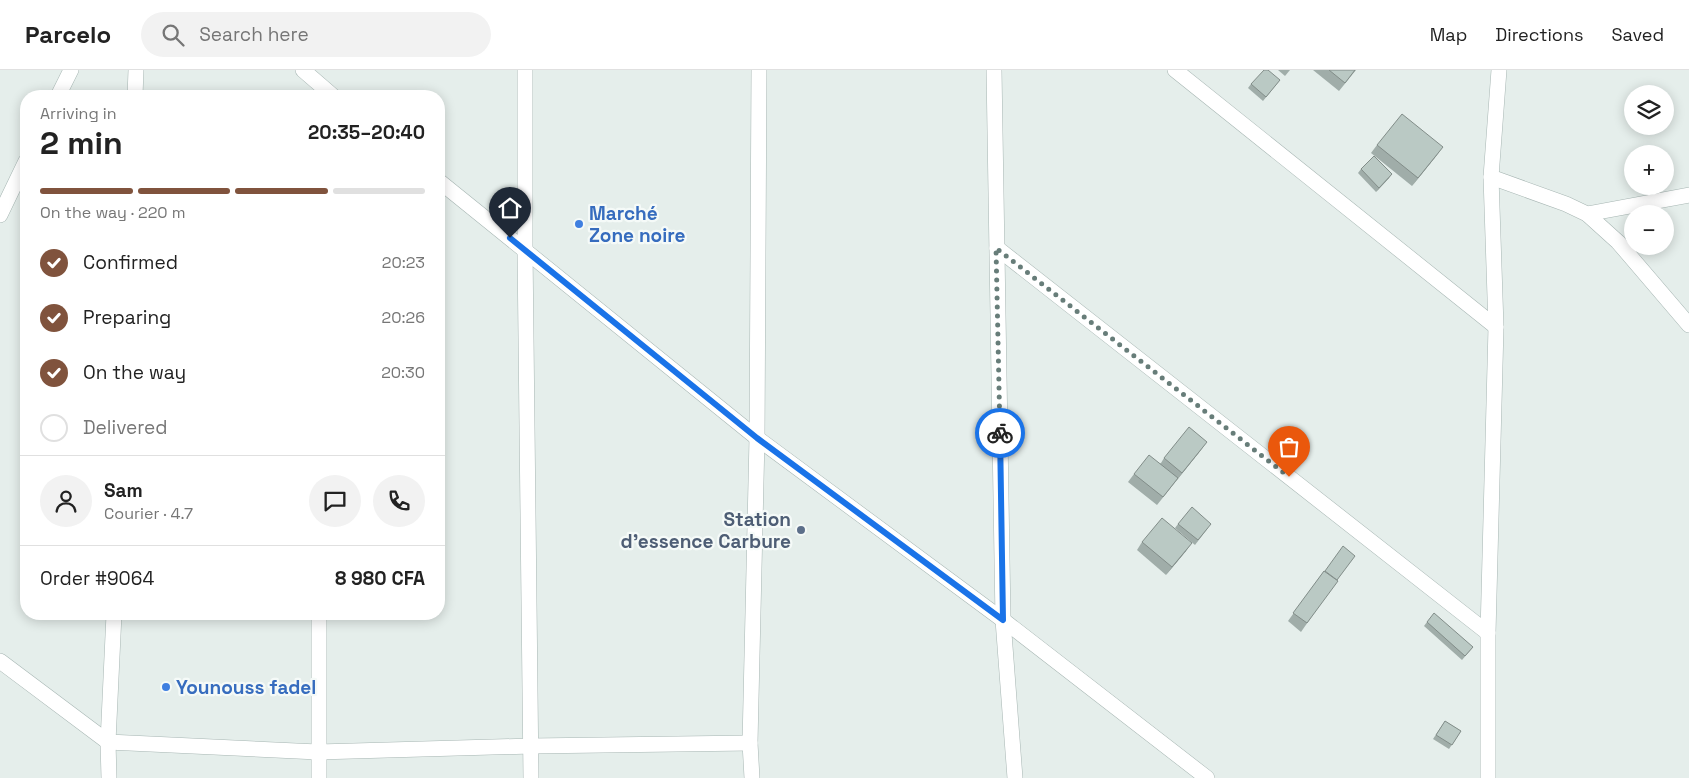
<!DOCTYPE html>
<html lang="en">
<head>
<meta charset="utf-8">
<style>
	body { margin:0; font-family:"Space Grotesk",sans-serif; background:#f2f2f2; color:#222; height:100vh; display:flex; flex-direction:column; font-size:19px; white-space:nowrap }
	* { box-sizing:border-box; margin:0 }
	p { font-size:16px; color:#767676 }
	.icon { flex:none; width:28px; height:28px; fill:none; stroke:currentColor; stroke-width:2; stroke-linecap:round; stroke-linejoin:round }
	.map { position:relative; flex:1; overflow:hidden }
	.drawer { position:absolute; left:20px; top:20px; width:425px; height:530px; display:flex; flex-direction:column; background:#fff; border-radius:20px; box-shadow:0 2px 12px #0003 }
	.drawer>* { flex:none }
	.controls { position:absolute; left:1624px; top:15px; display:grid; gap:10px }
	.controls a { display:grid; place-items:center; width:50px; height:50px; border-radius:50%; background:#fff; box-shadow:0 2px 12px #0003; font-size:25px }
	.pin { position:absolute; display:grid; place-items:center; width:42px; height:42px; color:#fff; margin:-51px -21px; border-radius:50% 50% 50% 0; rotate:-45deg; box-shadow:0 0 5px #0007 }
	.pin .icon { rotate:45deg }
	.courier { position:absolute; display:grid; place-items:center; width:50px; height:50px; margin:-25px; border:4px solid #1a73e8; border-radius:50%; background:#fff; color:#222; box-shadow:0 1px 6px #0007 }
	.head em { font-style:normal; font-weight:600 }
	.head div { display:flex; flex-direction:column-reverse }
	.head { display:flex; align-items:center; justify-content:space-between; height:85px; padding:0 20px }
	h1 { font-size:32px; font-weight:600; line-height:38px }
	.bar { display:grid; grid-template-columns:repeat(4,1fr); gap:8px 5px; align-content:center; height:60px; padding:0 20px }
	.bar i { height:6px; border-radius:4px; background:#e0e0e0 }
	.bar .selected { background:#80533d }
	.bar p { grid-column:span 4 }
	.line { display:flex; align-items:center; gap:12px; padding:0 20px; border-top:1px solid #e0e0e0 }
	.line div { flex:1 }
	.round { display:grid; place-items:center; flex:none; width:52px; height:52px; border-radius:26px; background:#f2f2f2 }
	ol { padding:0 20px; list-style:none }
	li { display:flex; align-items:center; gap:15px; height:55px }
	li p { margin-inline-start:auto }
	li .icon { padding:5px; border-radius:50%; background:#80533d; color:#fff; stroke-width:4 }
	li:last-child { color:#767676 }
	li i { width:28px; height:28px; border:2px solid #e0e0e0; border-radius:50% }
	header { display:flex; align-items:center; gap:30px; box-sizing:border-box; height:70px; padding:0 25px; background:#fff; border-bottom:1px solid #e0e0e0 }
	header strong { font-size:24px }
	nav { display:flex; gap:28px; margin-inline-start:auto; font-size:18px }
	.search { width:350px; height:45px; background:#f2f2f2; display:flex; align-items:center; gap:12px; box-sizing:border-box; padding:0 18px; border-radius:28px; color:#767676; font-size:19px }
	.map>svg:first-child { display:block }
	.lines { fill:none; stroke-linecap:round; stroke-linejoin:round }
	.street-casing { stroke:#a7b6b3; stroke-width:16 }
	.street { stroke:#fff; stroke-width:15 }
	.wall { fill:#a0ada9 }
	.shaded-wall { fill:#828d89 }
	.building { fill:#bac9c4; stroke:#828d89 }
	.done { stroke:#677d79; stroke-width:5; stroke-dasharray:0 9 }
	.route { stroke:#1a73e8; stroke-width:6 }
	.shop-dot { fill:#3f7fe0; stroke:#f5faf8; stroke-width:2 }
	.service-dot { fill:#5c6f8a; stroke:#f5faf8; stroke-width:2 }
	.labels { text-anchor:middle; stroke-width:4.5; stroke-linejoin:round; paint-order:stroke }
	.shop-label { font-size:19px; font-weight:bold; fill:#366cbe; stroke:#f5faf8; text-anchor:start }
	.service-label { font-size:19px; font-weight:bold; fill:#4e5e75; stroke:#f5faf8; text-anchor:end }
</style>
</head>
<body>
<header>
<strong>Parcelo</strong>
<div class="search"><svg class="icon" aria-label="search" viewBox="0 0 24 24"><circle cx="10" cy="10" r="6"/><path d="M15 15l6 6"/></svg>Search here</div>
<nav><a>Map</a><a>Directions</a><a>Saved</a></nav>
</header>
<div class="map">
<svg width="1689" height="708" viewBox="0 0 1689 708">
	<rect width="100%" height="100%" fill="#e5eeeb"/>
	<g class="lines">
		<g class="street-casing">
			<g id="street">
				<polyline points="303,0 333,26"/>
				<polyline points="525,0 525,179 531,708"/>
				<polyline points="994,0 1003,550 1015,708"/>
				<polyline points="1175,0 1496,257"/>
				<polyline points="58,26 71,0"/>
				<polyline points="135,26 136,0"/>
				<polyline points="1491,107 1566,134 1587,144 1618,172 1689,255"/>
				<polyline points="439,111 757,368 1003,550 1207,708"/>
				<polyline points="1587,144 1689,125"/>
				<polyline points="0,145 26,91"/>
				<polyline points="997,178 1488,563"/>
				<polyline points="0,591 108,672 318,682 531,676 750,673"/>
				<polyline points="109,708 108,672 114,544"/>
				<polyline points="319,708 319,544"/>
				<polyline points="752,708 750,673 757,368 759,0"/>
				<polyline points="1488,708 1488,563 1496,257 1491,107 1499,0"/>
			</g>
		</g>
		<use href="#street" class="street"/>
	</g>
	<g class="wall">
		<polygon points="1278,0 1290,0 1285,6"/>
		<polygon points="1313,0 1356,0 1339,21"/>
		<polygon points="1280,10 1263,31 1248,18 1251,14"/>
		<polygon points="1377,75 1437,85 1412,116 1371,83"/>
		<polygon points="1361,99 1389,108 1376,122 1358,103"/>
		<polygon points="1201,380 1157,435 1128,412 1134,404 1161,393 1164,388"/>
		<polygon points="1178,454 1208,458 1195,475 1175,458"/>
		<polygon points="1142,472 1186,481 1166,505 1137,480"/>
		<polygon points="1324,501 1337,510 1301,562 1288,551"/>
		<polygon points="1427,552 1473,577 1462,590 1424,556"/>
		<polygon points="1445,651 1461,661 1449,679 1433,669"/>
	</g>
	<g class="shaded-wall">
		<polygon points="1443,77 1437,85 1412,116 1418,108"/>
		<polygon points="1392,104 1389,108 1376,122 1379,118"/>
		<polygon points="1207,372 1201,380 1176,411 1182,403"/>
		<polygon points="1192,473 1186,481 1166,505 1172,497"/>
	</g>
	<g class="building">
		<polygon points="1264,0 1268,0 1280,10 1266,27 1251,14"/>
		<polygon points="1329,0 1355,0 1345,13"/>
		<polygon points="1402,44 1443,77 1418,108 1377,75"/>
		<polygon points="1374,86 1392,104 1379,118 1361,99"/>
		<polygon points="1189,357 1207,372 1182,403 1164,388"/>
		<polygon points="1149,385 1178,408 1163,427 1134,404"/>
		<polygon points="1192,437 1211,454 1198,470 1178,454"/>
		<polygon points="1162,448 1192,473 1172,497 1142,472"/>
		<polygon points="1343,476 1355,486 1337,510 1325,501"/>
		<polygon points="1324,501 1338,511 1307,553 1293,543"/>
		<polygon points="1434,543 1473,577 1465,586 1427,552"/>
		<polygon points="1445,651 1461,661 1452,675 1436,665"/>
	</g>
	<g class="lines">
		<polyline class="done" points="1000,363 996,178 1289,407"/>
		<polyline class="route" points="510,168 757,368 1003,550 1000,363"/>
	</g>
	<g class="shop-dot">
		<circle cx="579" cy="154" r="5"/>
		<circle cx="166" cy="617" r="5"/>
	</g>
	<circle class="service-dot" cx="801" cy="460" r="5"/>
	<g class="labels">
		<g class="shop-label">
			<text x="589" y="150">Marché<tspan x="589" dy="22">Zone noire</tspan></text>
			<text x="176" y="624">Younouss fadel</text>
		</g>
		<g class="service-label">
			<text x="791" y="456">Station<tspan x="791" dy="22">d'essence Carbure</tspan></text>
		</g>
	</g>
</svg>
<div class="controls">
<a><svg class="icon" aria-label="layers" viewBox="0 0 24 24"><path d="M12 4l9 5-9 5-9-5zM3 14l9 5 9-5"/></svg></a>
<a>+</a>
<a>−</a>
</div>
<div class="pin" style="left:1289px;top:407px;background:#ea580c"><svg class="icon" aria-label="bag" viewBox="0 0 24 24"><path d="M5 8h14l-1 12H6zM9 8a3 3 0 0 1 6 0"/></svg></div>
<div class="pin" style="left:510px;top:168px;background:#1f2937"><svg class="icon" aria-label="home" viewBox="0 0 24 24"><path d="M3 11l9-7 9 7M6 9v11h12V9"/></svg></div>
<div class="courier" style="left:1000px;top:363px"><svg class="icon" aria-label="bike" viewBox="0 0 24 24"><circle cx="6" cy="16" r="4"/><circle cx="18" cy="16" r="4"/><path d="M6 16l4-8h5l3 8M10 8l3 8H6M13 5h3"/></svg></div>
<section class="drawer">
<div class="head"><div><h1>2 min</h1><p>Arriving in</p></div><em>20:35–20:40</em></div>
<div class="bar"><i class="selected"></i><i class="selected"></i><i class="selected"></i><i></i><p>On the way · 220 m</p></div>
<ol>
<li><svg class="icon" aria-label="check" viewBox="0 0 24 24"><path d="M5 12l5 5 9-10"/></svg>Confirmed<p>20:23</p></li>
<li><svg class="icon" aria-label="check" viewBox="0 0 24 24"><path d="M5 12l5 5 9-10"/></svg>Preparing<p>20:26</p></li>
<li><svg class="icon" aria-label="check" viewBox="0 0 24 24"><path d="M5 12l5 5 9-10"/></svg>On the way<p>20:30</p></li>
<li><i></i>Delivered</li>
</ol>
<div class="line" style="height:90px"><a class="round"><svg class="icon" aria-label="person" viewBox="0 0 24 24"><circle cx="12" cy="8" r="4"/><path d="M4 21q1-7 8-7t8 7"/></svg></a><div><b>Sam</b><p>Courier · 4.7</p></div><a class="round"><svg class="icon" aria-label="chat" viewBox="0 0 24 24"><path d="M4 5h16v11H9l-5 4z"/></svg></a><a class="round"><svg class="icon" aria-label="phone" viewBox="0 0 24 24"><path d="M5 4h4l2 5-3 2q2 4 5 5l2-3 5 2v4C11 20 4 13 5 4z"/></svg></a></div>
<div class="line" style="height:65px"><div>Order #9064</div><b>8 980 CFA</b></div>
</section>
</div>
</body>
</html>
